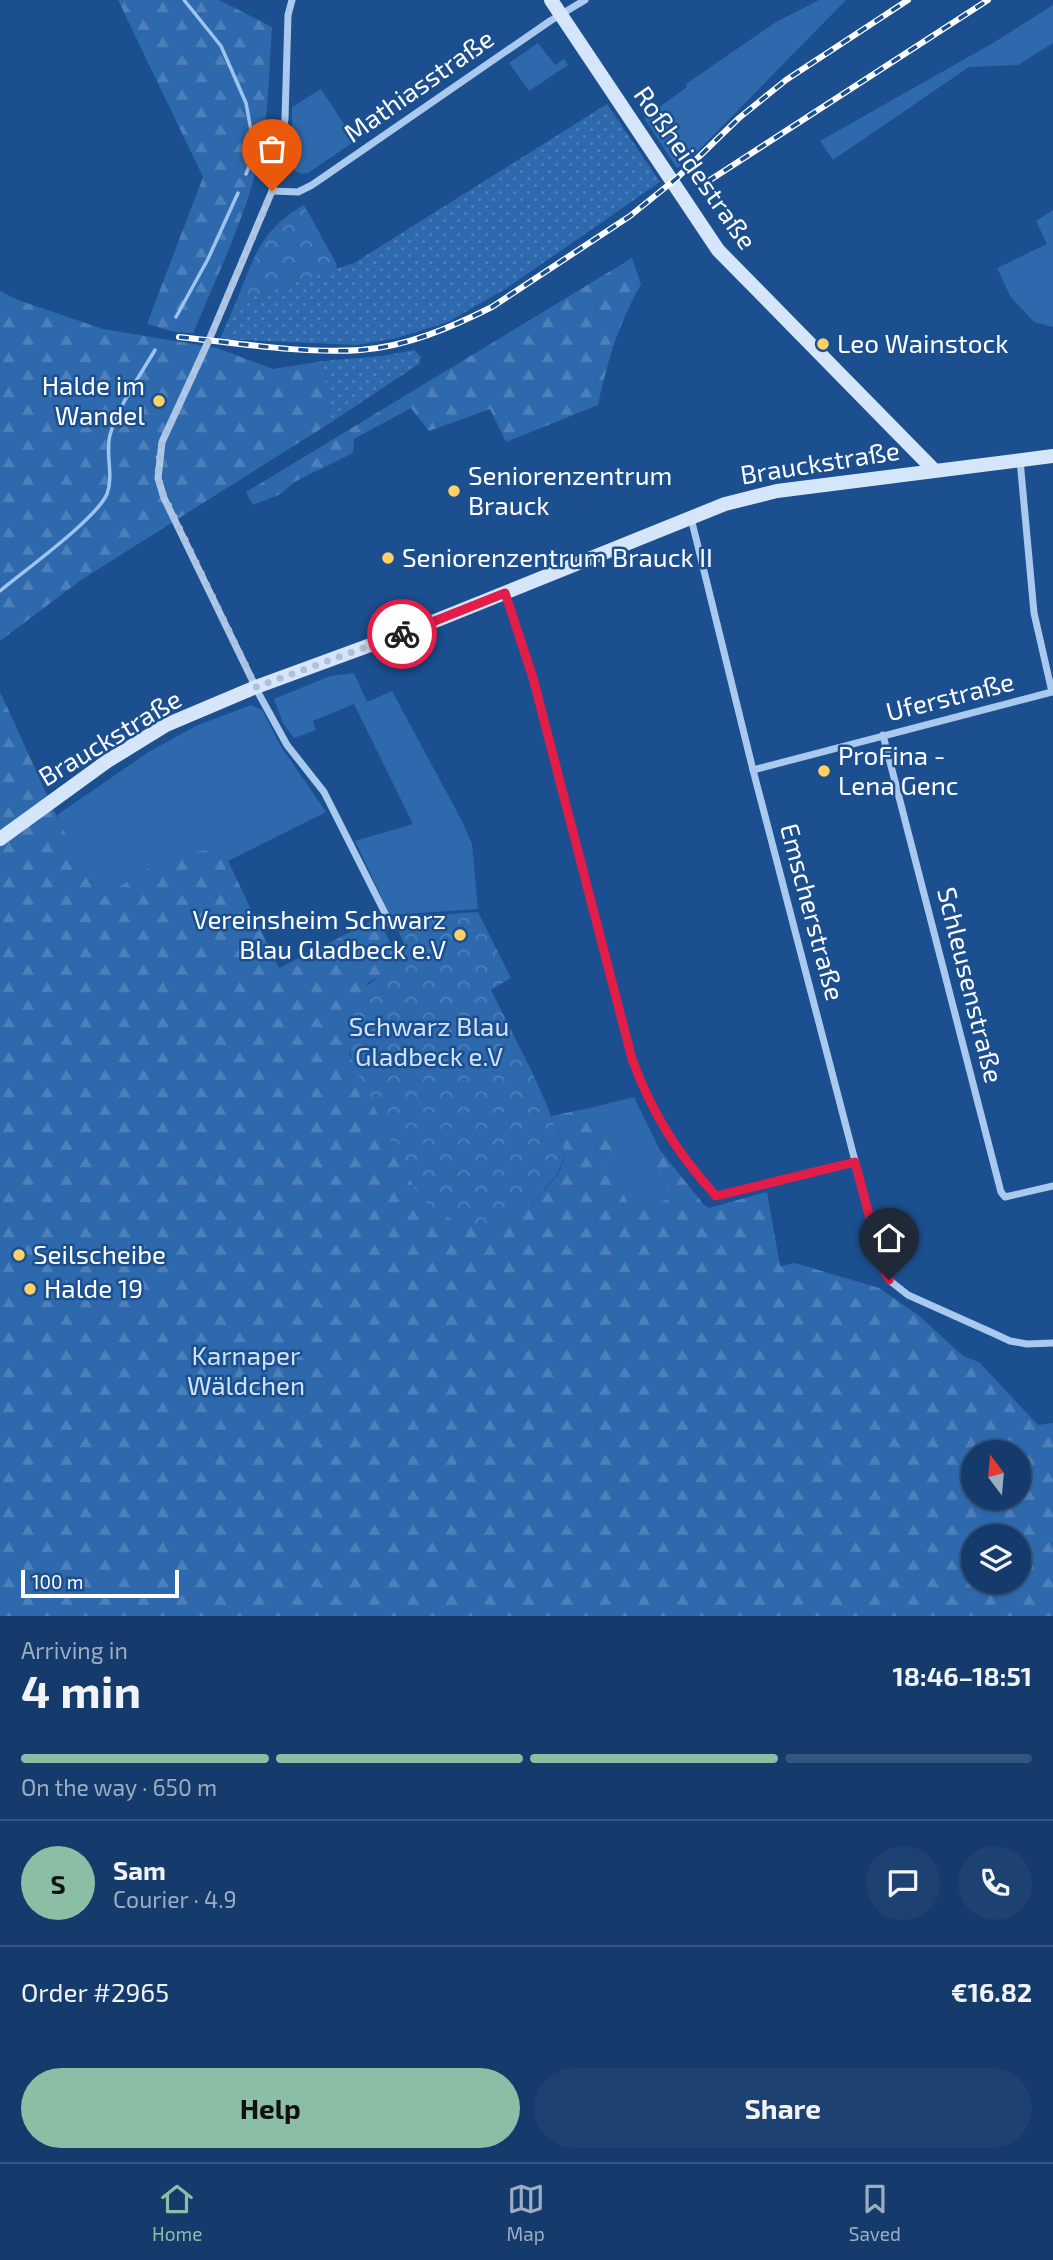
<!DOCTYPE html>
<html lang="en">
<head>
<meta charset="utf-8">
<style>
	body { margin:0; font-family:"Exo 2",sans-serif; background:#1d4271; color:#f1f3f6; height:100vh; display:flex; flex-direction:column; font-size:26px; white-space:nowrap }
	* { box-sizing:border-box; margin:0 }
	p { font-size:23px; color:#9dadc1 }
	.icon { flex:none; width:38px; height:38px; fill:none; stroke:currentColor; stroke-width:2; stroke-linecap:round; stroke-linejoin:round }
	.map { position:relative; height:1616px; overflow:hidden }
	.drawer { display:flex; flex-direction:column; background:#143b6b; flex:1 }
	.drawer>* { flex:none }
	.needle { width:46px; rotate:344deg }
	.controls { position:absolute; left:961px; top:1440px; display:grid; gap:14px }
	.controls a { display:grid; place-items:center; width:70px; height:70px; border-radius:50%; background:#143b6b; box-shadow:0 2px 5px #0004,0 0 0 2px #33557e; font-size:35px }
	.scale { position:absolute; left:21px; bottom:18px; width:158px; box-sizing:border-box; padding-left:7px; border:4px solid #fff; border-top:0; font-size:19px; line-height:24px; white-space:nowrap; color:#fff; -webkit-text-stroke:5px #1b4f8f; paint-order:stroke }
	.pin { position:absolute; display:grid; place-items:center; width:60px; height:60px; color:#fff; margin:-72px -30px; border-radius:50% 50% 50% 0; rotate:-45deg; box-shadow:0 0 7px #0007 }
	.pin .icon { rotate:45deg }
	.courier { position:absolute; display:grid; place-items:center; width:70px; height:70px; margin:-35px; border:5px solid #e11d48; border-radius:50%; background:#fff; color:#222; box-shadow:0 2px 9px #0007 }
	.overview em { font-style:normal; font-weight:700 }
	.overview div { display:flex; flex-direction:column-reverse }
	.overview { display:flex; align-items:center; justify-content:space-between; height:119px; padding:0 21px }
	h1 { font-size:46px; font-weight:700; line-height:52px }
	.bar { display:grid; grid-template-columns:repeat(4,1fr); gap:10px 7px; align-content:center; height:84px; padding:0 21px }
	.bar i { height:9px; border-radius:5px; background:#33557e }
	.bar .current { background:#8abfa5 }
	.bar p { grid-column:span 4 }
	.line { display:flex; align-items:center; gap:18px; padding:0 21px; border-top:2px solid #33557e }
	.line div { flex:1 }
	.round { display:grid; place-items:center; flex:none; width:74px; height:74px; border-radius:37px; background:#1d4271 }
	.action { display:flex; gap:14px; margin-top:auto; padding:14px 21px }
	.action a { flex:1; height:80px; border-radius:42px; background:#8abfa5; color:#111; font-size:28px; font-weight:700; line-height:80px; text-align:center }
	.action a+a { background:#1d4271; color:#f1f3f6 }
	.tab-bar { display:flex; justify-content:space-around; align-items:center; height:98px; border-top:2px solid #33557e; background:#143b6b; font-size:19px; color:#9dadc1 }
	.tab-bar a { display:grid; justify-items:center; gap:4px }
	.tab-bar .current { color:#8abfa5 }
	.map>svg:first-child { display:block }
	.grass { fill:#2e69ad }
	.forest { fill:url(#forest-firs); fill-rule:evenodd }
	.park { fill:url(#park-crowns) }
	.garden { fill:url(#garden-dots) }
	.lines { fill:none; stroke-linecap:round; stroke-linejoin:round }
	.stream { stroke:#9cc4f0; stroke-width:3.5 }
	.street { stroke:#a9c9ee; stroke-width:7 }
	.secondary { stroke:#d6e6fa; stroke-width:14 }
	.rail-casing { stroke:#fff; stroke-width:6 }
	.rail { stroke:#1b4f8f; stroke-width:3.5; stroke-dasharray:10; stroke-linecap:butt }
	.done { stroke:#afc1d8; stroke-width:7; stroke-dasharray:0 12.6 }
	.route { stroke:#e11d48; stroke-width:9 }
	.poi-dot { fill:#ffd166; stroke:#1b4f8f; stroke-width:2.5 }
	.labels { text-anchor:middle; stroke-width:5; stroke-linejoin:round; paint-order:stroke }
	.street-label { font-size:26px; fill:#fff; stroke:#1b4f8f }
	.poi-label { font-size:26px; fill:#fff; stroke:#1b4f8f; text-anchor:start }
	.park-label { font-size:26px; fill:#cfe3fa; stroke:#1b4f8f }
</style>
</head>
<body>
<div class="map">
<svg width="1053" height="1616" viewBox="0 0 1053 1616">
	<defs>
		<pattern id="forest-firs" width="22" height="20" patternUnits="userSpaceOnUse" patternTransform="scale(1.75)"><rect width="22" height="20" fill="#2e69ad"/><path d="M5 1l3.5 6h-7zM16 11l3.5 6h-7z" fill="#4d80b9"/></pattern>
		<pattern id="park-crowns" width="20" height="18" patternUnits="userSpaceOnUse" patternTransform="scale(1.75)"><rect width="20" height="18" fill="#2e69ad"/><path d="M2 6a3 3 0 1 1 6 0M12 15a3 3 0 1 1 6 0" fill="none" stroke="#4d80b9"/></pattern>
		<pattern id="garden-dots" width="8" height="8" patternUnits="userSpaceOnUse" patternTransform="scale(1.75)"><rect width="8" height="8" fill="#2e69ad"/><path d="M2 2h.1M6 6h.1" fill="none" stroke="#4d80b9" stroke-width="1.8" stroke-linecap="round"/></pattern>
	</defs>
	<rect width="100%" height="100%" fill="#1b4f8f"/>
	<g class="grass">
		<polygon points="819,0 846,0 700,149 677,168 644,118 687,87 686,84 776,22"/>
		<polygon points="1053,5 1053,43 1018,65 969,67 833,160 820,141 993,43"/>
		<polygon points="538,43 555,65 564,59 568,65 529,91 509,63"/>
		<path d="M321,89L355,141L308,173C301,175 294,172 292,165V107Z"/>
		<polygon points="1053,210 1053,327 1034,322 1010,296 997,268 1047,244 1036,221"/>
		<polygon points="354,673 367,702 392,691 462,821 472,844 478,909 390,915 355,841 413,824 354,704 313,721 316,730 294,738 283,723 274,699 330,676"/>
		<polygon points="251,705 262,710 282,748 326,812 228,861 206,850 167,856 100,899 68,842 57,815 150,751 198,725"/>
		<polygon points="634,1097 660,1150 651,1161 669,1198 634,1215 607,1161 619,1155 590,1108"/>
	</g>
	<g class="forest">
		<path d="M118,0H219L272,27C269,68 269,111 261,151C247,214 218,274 193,333L175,332L147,324L203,177Z"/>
		<path d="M632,258L641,284C617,328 609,356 598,405L506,442L490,409L429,431L411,408L354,439L353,453L294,482L281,494L253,505L246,492Z"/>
		<polygon points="0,291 18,300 103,329 217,348 273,369 323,361 330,423 81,580 0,641"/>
		<path d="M0,692C33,761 61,833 100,899L167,856L206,850L228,861L279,968L378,918L400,963L369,982L349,1015V1054L416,1190L432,1209L441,1215L531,1204C543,1192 566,1171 564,1153C563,1141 555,1127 551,1116L590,1108L620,1155L607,1161L634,1215L669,1198L651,1161L660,1150L704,1205L709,1208L767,1192L780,1266L795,1263L879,1288L918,1315L963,1356L979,1362L1038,1425L1053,1423V1616H0ZM973,1452H1018V1498H973ZM973,1536H1018V1582H973Z"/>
	</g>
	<g class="park">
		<path d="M304,205L336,263L337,270L236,302C254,258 260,230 304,205Z"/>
		<path d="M478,912L511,978L491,990C514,1037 541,1085 558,1134C560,1140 565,1148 564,1154C564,1172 537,1199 524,1209C498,1228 456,1231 431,1208C414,1193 405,1170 395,1150C381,1121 367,1093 353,1064C337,1014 356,987 400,963L396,954L406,949L393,918Z"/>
	</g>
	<g class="garden">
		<polygon points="607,104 660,182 507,288 448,322 397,338 357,345 220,339 236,302 354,263"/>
		<polygon points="414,350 421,357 419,364 330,423 323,361 382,356"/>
	</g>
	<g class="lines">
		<g class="stream">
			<polyline points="184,0 221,46 246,103 255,152 246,174"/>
			<polyline points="176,317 208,259 238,193"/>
			<path d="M0,591C24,571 96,519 107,494C114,475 105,454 110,435C117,408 141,374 155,350"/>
		</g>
		<g class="street">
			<polyline points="292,0 288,15 285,119 279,161 272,191 209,340 162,442 158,478 164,498 260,696 287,745 324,792 391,925"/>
			<polyline points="272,191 298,192 312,185 550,21 585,0"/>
			<polyline points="691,518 753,770 883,1268 889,1280 908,1295 995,1334 1010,1341 1027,1344 1053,1343"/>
			<path d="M505,593L533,679L632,1059C651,1113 678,1153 716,1196L855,1162"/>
			<polyline points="883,735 1001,1192 1005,1197 1053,1186"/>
			<polyline points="753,770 1052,692 1034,613 1020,460"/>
		</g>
		<g class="secondary">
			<polyline points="551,0 718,250 934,470"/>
			<polyline points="0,839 106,762 166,725 256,687 425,625 725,504 777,491 1053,456"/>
		</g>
		<g class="rail-casing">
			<g id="rail">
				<polyline points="707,182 988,0"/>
				<path d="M179,337C238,343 301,354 361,350C408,346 450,328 492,307L630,216L677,178L739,118L786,80L908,0"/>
			</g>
		</g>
		<use href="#rail" class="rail"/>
	</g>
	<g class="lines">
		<polyline class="done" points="272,191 209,340 162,442 158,466 160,488 256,687 402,634"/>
		<path class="route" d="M402,634L505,593L533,678L632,1059C652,1113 677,1153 716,1196L855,1162L883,1268L889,1280"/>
	</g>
	<g class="poi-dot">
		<circle cx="823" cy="344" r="7"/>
		<circle cx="159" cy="401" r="7"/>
		<circle cx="454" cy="491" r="7"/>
		<circle cx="388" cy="558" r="7"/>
		<circle cx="824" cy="771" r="7"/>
		<circle cx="460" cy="935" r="7"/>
		<circle cx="19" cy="1255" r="7"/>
		<circle cx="30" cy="1289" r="7"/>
	</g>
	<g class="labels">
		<g class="street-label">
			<text transform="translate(419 86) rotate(-35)" y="9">Mathiasstraße</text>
			<text transform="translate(695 168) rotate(55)" y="9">Roßheidestraße</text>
			<text transform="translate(820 463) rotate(-9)" y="9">Brauckstraße</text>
			<text transform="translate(950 697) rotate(-14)" y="9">Uferstraße</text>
			<text transform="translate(110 738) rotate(-31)" y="9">Brauckstraße</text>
			<text transform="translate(812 912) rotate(75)" y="9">Emscherstraße</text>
			<text transform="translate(970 985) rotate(76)" y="9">Schleusenstraße</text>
		</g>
		<g class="poi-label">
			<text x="837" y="353">Leo Wainstock</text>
			<text x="145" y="395" text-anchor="end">Halde im<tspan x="145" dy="30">Wandel</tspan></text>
			<text x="468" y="485">Seniorenzentrum<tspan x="468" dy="30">Brauck</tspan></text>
			<text x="402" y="567">Seniorenzentrum Brauck II</text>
			<text x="838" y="765">ProFina -<tspan x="838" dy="30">Lena Genc</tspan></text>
			<text x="446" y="929" text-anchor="end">Vereinsheim Schwarz<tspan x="446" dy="30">Blau Gladbeck e.V</tspan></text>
			<text x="33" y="1264">Seilscheibe</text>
			<text x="44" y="1298">Halde 19</text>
		</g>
		<g class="park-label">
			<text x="429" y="1036">Schwarz Blau<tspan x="429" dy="30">Gladbeck e.V</tspan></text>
			<text x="246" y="1365">Karnaper<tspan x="246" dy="30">Wäldchen</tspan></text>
		</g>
	</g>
</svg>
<div class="controls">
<a><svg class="needle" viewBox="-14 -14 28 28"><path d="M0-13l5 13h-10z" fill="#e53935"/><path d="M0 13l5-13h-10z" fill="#9dadc1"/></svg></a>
<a><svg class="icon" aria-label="layers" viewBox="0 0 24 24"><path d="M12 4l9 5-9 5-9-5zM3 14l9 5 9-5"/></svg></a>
</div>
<div class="scale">100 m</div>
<div class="pin" style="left:272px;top:191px;background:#ea580c"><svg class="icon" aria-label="bag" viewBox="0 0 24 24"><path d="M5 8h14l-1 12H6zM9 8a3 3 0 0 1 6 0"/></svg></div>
<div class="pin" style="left:889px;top:1280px;background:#1f2937"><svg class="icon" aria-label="home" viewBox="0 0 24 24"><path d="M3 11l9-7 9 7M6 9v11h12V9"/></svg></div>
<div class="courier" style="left:402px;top:634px"><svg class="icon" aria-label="bike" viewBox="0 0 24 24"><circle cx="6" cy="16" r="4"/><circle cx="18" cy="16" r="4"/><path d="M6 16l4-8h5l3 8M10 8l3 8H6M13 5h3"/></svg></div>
</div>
<section class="drawer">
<div class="overview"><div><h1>4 min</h1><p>Arriving in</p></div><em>18:46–18:51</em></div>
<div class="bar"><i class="current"></i><i class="current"></i><i class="current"></i><i></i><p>On the way · 650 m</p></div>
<div class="line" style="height:126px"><b class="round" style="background:#8abfa5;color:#111">S</b><div><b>Sam</b><p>Courier · 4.9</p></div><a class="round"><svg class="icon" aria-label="chat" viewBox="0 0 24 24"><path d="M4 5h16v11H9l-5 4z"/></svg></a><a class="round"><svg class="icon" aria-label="phone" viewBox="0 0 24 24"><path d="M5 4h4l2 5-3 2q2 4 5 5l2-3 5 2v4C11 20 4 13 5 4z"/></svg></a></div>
<div class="line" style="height:91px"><div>Order #2965</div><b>€16.82</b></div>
<div class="action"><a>Help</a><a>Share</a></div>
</section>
<nav class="tab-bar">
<a class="current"><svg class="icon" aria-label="home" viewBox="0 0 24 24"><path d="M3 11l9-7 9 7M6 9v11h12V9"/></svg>Home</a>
<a><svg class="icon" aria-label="map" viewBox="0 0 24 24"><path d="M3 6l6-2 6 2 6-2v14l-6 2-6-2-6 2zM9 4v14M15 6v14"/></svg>Map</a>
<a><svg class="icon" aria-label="saved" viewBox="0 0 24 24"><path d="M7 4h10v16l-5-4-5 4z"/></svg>Saved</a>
</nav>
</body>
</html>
